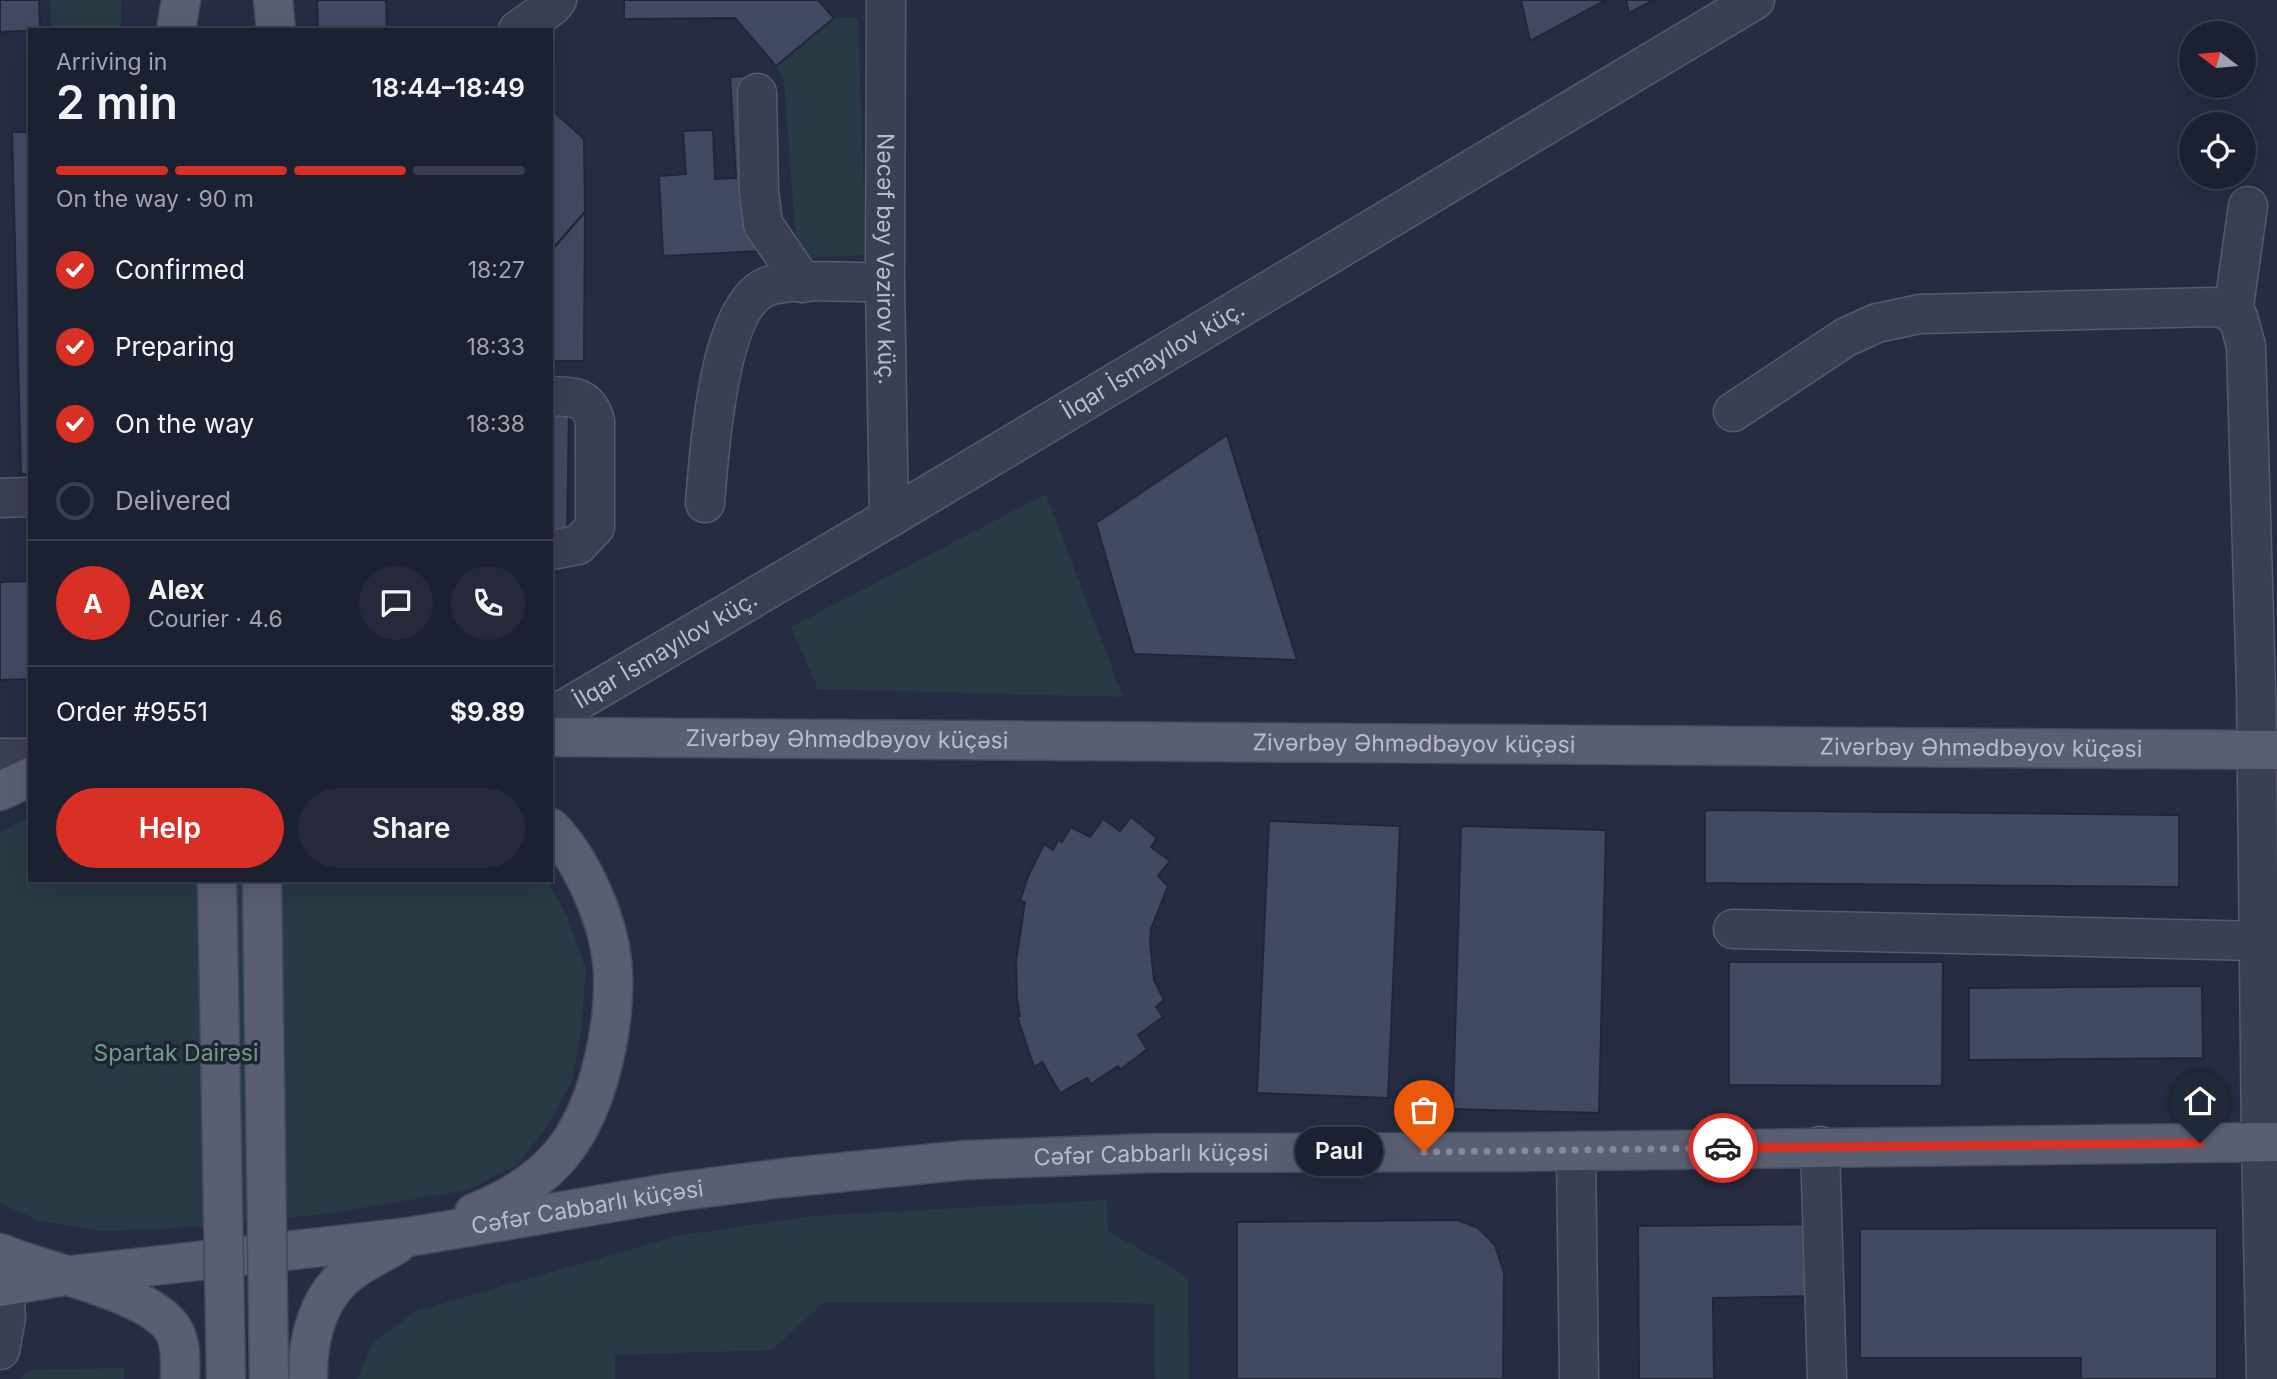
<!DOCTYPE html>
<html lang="en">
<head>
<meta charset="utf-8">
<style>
	body { margin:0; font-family:Inter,sans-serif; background:#25293a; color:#f1f3f6; height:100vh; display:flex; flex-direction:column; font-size:26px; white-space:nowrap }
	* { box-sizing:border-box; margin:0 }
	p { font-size:23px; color:#a0a3ac }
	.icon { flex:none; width:38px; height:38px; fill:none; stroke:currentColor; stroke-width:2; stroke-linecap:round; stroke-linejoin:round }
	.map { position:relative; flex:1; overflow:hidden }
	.details { position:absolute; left:28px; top:28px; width:525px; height:854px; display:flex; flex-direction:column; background:#1c2132; border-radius:0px; box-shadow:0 7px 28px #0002,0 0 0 2px #3a3e4d }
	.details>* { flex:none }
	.needle { width:46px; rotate:286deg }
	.buttons { position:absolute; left:2179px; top:21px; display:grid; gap:14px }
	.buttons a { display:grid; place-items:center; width:77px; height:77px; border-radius:50%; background:#1c2132; box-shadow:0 7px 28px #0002,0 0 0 2px #3a3e4d; font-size:35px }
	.pin { position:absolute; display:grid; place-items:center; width:60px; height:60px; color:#fff; margin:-72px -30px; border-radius:50% 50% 50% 0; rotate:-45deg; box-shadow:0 0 7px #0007 }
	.pin .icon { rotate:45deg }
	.courier { position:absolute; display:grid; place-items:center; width:70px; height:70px; margin:-35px; border:5px solid #d93025; border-radius:50%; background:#fff; color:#222; box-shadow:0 2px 9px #0007 }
	.bubble { position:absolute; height:49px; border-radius:24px; background:#1c2132; box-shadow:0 7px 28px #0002,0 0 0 2px #3a3e4d; font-size:23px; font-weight:600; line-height:49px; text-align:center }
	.summary em { font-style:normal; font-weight:600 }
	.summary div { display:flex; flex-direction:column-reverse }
	.summary { display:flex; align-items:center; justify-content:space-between; height:119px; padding:0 28px }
	h1 { font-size:46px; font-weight:600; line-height:52px }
	.bar { display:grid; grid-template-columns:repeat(4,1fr); gap:10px 7px; align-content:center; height:84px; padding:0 28px }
	.bar i { height:9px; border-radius:5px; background:#3a3e4d }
	.bar .on { background:#d93025 }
	.bar p { grid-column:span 4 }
	.line { display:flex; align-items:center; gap:18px; padding:0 28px; border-top:2px solid #3a3e4d }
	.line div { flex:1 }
	.round { display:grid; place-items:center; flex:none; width:74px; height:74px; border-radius:37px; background:#25293a }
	ol { padding:0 28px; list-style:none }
	li { display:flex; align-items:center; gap:21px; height:77px }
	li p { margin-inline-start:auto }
	li .icon { padding:7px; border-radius:50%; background:#d93025; color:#fff; stroke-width:4 }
	li:last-child { color:#a0a3ac }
	li i { width:38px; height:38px; border:4px solid #3a3e4d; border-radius:50% }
	.action { display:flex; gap:14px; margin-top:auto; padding:14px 28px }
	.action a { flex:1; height:80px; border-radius:42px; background:#d93025; color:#fff; font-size:28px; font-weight:600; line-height:80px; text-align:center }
	.action a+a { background:#25293a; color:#f1f3f6 }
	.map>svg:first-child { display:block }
	.green { fill:#283a43 }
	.building { fill:#424962; stroke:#212639; stroke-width:2 }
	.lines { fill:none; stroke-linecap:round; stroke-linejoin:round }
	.minor-casing { stroke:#565a6c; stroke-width:41 }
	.major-casing { stroke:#44485b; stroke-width:41 }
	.minor { stroke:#3b3f52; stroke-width:38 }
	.major { stroke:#595e71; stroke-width:38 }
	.major-bridge-casing { stroke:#44485b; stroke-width:41; stroke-linecap:butt }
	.major-bridge { stroke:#595e71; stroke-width:38 }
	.done { stroke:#85899c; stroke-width:7; stroke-dasharray:0 12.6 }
	.route { stroke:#d93025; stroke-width:9 }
	.labels { text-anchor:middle; stroke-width:7; stroke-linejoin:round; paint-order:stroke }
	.street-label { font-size:23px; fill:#b8bbcc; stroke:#1f2437 }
	.park-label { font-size:23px; fill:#6f9d84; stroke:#1f2437 }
</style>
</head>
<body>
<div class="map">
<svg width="2277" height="1379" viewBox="0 0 2277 1379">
	<rect width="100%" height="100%" fill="#262c42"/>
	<g class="green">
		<polygon points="50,0 121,0 121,30 51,30"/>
		<polygon points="834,18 858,18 866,255 797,259 784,80 776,66"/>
		<polygon points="1046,494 1123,697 818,689 791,627"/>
		<polygon points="30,816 30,880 546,880 565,911 586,970 581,1030 572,1082 546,1128 517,1165 468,1190 326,1214 164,1229 102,1231 39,1221 0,1203 0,833"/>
		<polygon points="1107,1200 1108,1231 1188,1277 1189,1379 1155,1379 1154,1304 1103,1302 825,1302 772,1350 615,1355 615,1379 357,1379 374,1341 416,1311 676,1236 813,1216"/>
		<polygon points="124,1368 124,1379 21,1379 30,1370"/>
	</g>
	<g class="building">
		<polygon points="0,0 39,0 40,30 0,32"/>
		<polygon points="317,0 386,0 387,30 318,30"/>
		<polygon points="624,0 818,0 834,18 776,66 735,18 624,19"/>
		<polygon points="1521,0 1606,0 1530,41"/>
		<polygon points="1626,0 1654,0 1629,13"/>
		<polygon points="749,76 759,251 663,256 659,176 686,174 683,131 713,130 715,179 736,178 730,77"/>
		<polygon points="551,109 584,139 585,212 551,251"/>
		<polygon points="12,132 30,132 30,474 21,474"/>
		<polygon points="585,212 584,361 551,361 551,251"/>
		<polygon points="551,404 569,404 567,547 551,547"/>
		<polygon points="1227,435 1297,660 1134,654 1096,523"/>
		<polygon points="30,581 30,679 0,680 0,582"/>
		<polygon points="1705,810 2179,815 2179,887 1705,883"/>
		<polygon points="1131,817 1157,838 1151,847 1170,861 1158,876 1168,886 1151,929 1150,942 1154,980 1164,1000 1156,1007 1163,1017 1138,1035 1147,1049 1120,1070 1118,1066 1091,1084 1087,1078 1060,1093 1042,1062 1034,1067 1017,1016 1020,1016 1017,999 1016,961 1025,902 1020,901 1029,874 1044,844 1053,850 1058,840 1062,842 1071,827 1090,837 1103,819 1120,831"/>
		<polygon points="1269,821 1400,826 1388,1098 1257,1093"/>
		<polygon points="1461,826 1606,830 1599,1113 1453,1109"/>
		<polygon points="1729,962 1943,962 1942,1086 1729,1085"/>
		<polygon points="2202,986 2203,1058 1969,1060 1969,988"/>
		<polygon points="1458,1220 1478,1228 1495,1245 1504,1273 1503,1379 1237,1379 1237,1222"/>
		<polygon points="1817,1224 1818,1296 1713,1298 1714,1379 1639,1379 1638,1226"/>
		<polygon points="2217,1228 2217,1379 2081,1379 2081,1358 1860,1358 1860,1229"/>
	</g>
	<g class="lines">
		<g class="minor-casing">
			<g id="minor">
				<path id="s1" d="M886,0L885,282L889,518"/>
				<polyline points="518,30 551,7 557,0"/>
				<polyline points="757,93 759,191 763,224 803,283"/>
				<polyline points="2233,313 2248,206"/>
				<path d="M551,396C574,397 588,396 595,421V527L578,545L551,550"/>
				<polyline points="1733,412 1846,337 1877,323 1920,314 2214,307 2224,309 2238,317 2246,346 2256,687 2261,1142 2266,1379"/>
				<polyline points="0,498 30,497"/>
				<path d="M705,503C709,458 717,298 772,285C804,278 851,283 885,282"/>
				<path id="s2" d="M551,717L889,518L1755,0"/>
				<polyline points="0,758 30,758"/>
				<polyline points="1733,929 2259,941"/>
				<polyline points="1820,1146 1827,1379"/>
				<polyline points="1576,1151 1579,1379"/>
				<polyline points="0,1350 6,1318 4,1287"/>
			</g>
		</g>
		<g class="major-casing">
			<g id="major">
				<polyline points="273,0 276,30"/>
				<polyline points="176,30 181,0"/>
				<path id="s3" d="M551,737L2277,750"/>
				<polyline points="0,791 30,777"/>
				<path d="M474,1213C512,1198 548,1176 571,1141C600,1097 615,1026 613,973C611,926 584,862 551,828"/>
				<path d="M0,1253C43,1272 152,1292 174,1331C182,1345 180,1364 180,1379"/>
				<path id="s4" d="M0,1287L64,1276L409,1237L674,1192L783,1178L966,1160L1154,1153L1505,1152L2277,1142"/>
				<path d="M308,1379C307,1339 318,1294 353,1270C366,1261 382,1253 396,1245"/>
			</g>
		</g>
		<use href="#minor" class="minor"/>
		<use href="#major" class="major"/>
		<g class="major-bridge-casing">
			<g id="major-bridge">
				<polyline points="217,880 226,1379"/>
				<polyline points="262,880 269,1379"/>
			</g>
		</g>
		<use href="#major-bridge" class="major-bridge"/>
	</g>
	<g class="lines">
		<polyline class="done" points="1424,1152 1723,1148"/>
		<polyline class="route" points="1723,1148 2200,1143"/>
	</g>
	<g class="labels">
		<g class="street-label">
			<text dy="8" stroke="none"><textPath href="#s1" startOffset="259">Nəcəf bəy Vəzirov küç.</textPath></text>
			<text dy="8" stroke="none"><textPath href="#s2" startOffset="700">İlqar İsmayılov küç.</textPath></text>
			<text dy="8" stroke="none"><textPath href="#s2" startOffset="133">İlqar İsmayılov küç.</textPath></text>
			<text dy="8" stroke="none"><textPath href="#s3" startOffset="296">Zivərbəy Əhmədbəyov küçəsi</textPath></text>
			<text dy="8" stroke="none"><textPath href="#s3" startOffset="863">Zivərbəy Əhmədbəyov küçəsi</textPath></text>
			<text dy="8" stroke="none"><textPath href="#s3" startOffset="1430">Zivərbəy Əhmədbəyov küçəsi</textPath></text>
			<text dy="8" stroke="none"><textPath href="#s4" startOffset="1160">Cəfər Cabbarlı küçəsi</textPath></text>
			<text dy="8" stroke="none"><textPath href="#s4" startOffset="593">Cəfər Cabbarlı küçəsi</textPath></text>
		</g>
		<g class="park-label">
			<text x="176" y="1061">Spartak Dairəsi</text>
		</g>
	</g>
</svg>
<div class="buttons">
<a><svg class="needle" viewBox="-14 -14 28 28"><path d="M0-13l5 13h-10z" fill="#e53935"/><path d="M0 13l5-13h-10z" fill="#a0a3ac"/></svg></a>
<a><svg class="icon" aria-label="locate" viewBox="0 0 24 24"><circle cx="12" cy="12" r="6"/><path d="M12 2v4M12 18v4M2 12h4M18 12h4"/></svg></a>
</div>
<div class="pin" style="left:1424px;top:1152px;background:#ea580c"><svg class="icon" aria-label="bag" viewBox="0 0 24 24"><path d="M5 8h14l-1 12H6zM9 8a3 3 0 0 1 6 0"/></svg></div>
<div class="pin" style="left:2200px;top:1143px;background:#1f2937"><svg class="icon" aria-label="home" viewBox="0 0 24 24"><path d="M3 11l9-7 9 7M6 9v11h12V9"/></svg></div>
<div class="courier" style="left:1723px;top:1148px"><svg class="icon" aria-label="car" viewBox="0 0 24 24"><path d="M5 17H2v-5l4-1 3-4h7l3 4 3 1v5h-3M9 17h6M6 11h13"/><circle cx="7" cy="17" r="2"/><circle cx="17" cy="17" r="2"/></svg></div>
<div class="bubble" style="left:1295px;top:1127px;width:88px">Paul</div>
<section class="details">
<div class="summary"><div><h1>2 min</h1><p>Arriving in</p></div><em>18:44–18:49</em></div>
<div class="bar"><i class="on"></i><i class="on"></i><i class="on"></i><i></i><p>On the way · 90 m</p></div>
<ol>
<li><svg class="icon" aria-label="check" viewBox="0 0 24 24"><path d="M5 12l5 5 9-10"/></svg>Confirmed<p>18:27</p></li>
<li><svg class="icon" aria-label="check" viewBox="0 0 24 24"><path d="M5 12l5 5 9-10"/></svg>Preparing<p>18:33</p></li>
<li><svg class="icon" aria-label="check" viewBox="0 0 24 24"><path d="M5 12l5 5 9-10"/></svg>On the way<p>18:38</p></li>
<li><i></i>Delivered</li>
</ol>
<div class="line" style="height:126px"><b class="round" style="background:#d93025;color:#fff">A</b><div><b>Alex</b><p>Courier · 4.6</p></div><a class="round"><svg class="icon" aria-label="chat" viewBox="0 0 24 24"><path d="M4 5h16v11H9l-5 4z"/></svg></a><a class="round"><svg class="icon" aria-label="phone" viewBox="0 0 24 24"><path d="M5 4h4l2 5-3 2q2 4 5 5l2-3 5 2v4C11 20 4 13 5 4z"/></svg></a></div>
<div class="line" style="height:91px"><div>Order #9551</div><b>$9.89</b></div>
<div class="action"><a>Help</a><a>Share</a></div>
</section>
</div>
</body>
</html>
